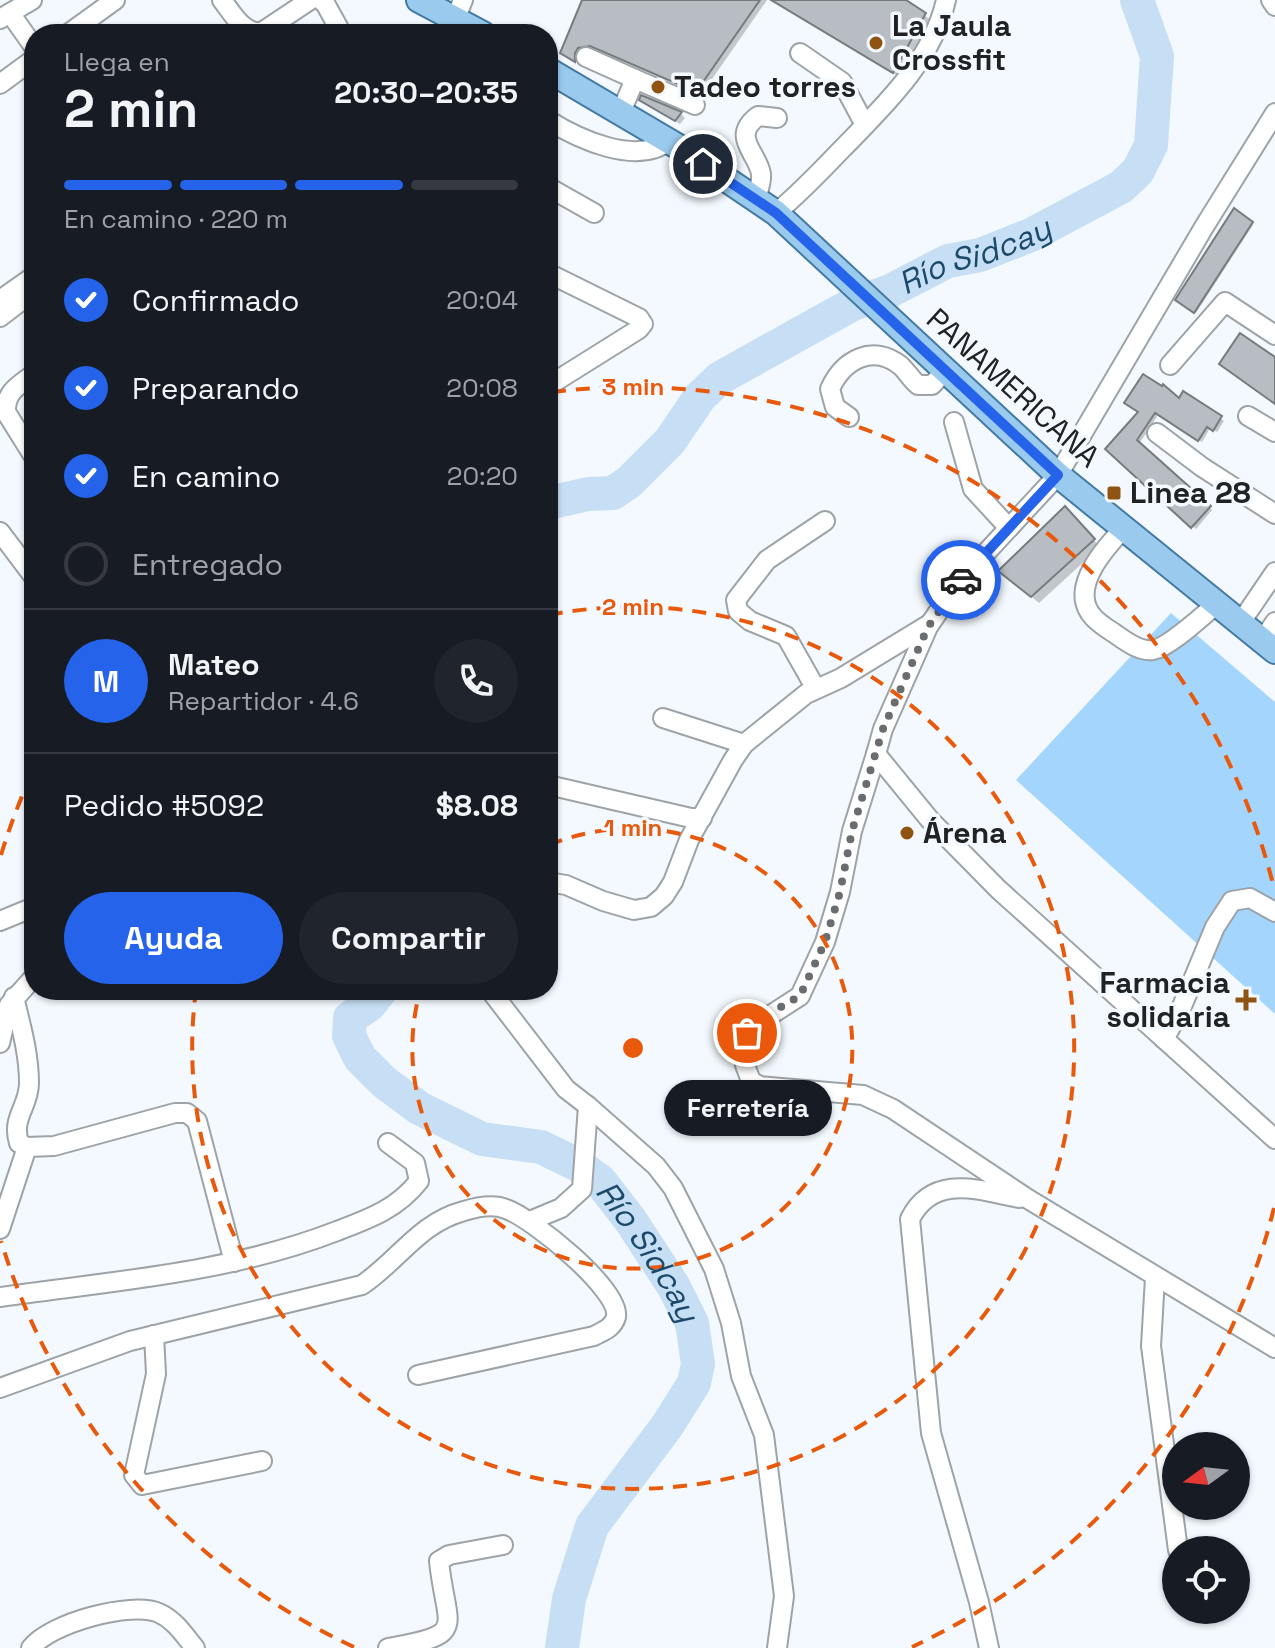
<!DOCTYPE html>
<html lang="es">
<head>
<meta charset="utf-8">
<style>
	body { margin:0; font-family:"Space Grotesk",sans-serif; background:#20242c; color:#f1f3f6; height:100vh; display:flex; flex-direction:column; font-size:30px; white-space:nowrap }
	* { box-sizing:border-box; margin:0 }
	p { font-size:26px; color:#9ea1a6 }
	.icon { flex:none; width:44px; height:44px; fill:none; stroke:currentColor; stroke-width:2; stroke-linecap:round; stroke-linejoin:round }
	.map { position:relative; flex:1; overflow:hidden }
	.side { position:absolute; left:24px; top:24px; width:534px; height:976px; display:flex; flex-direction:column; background:#171b24; border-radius:32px; box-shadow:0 2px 6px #0004 }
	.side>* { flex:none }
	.needle { width:52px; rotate:255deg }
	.buttons { position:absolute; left:1162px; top:1432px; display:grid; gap:16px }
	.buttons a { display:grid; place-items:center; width:88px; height:88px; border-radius:50%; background:#171b24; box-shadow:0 2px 6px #0004; font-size:40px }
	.pin { position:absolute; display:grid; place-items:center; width:68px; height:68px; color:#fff; margin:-34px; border:4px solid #fff; border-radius:50%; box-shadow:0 2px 8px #0007 }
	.courier { position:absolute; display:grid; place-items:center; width:80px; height:80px; margin:-40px; border:6px solid #2563eb; border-radius:50%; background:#fff; color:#222; box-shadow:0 2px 10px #0007 }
	.bubble { position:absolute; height:56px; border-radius:28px; background:#171b24; box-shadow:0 2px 6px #0004; font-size:26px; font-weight:600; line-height:56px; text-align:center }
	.headline em { font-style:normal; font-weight:600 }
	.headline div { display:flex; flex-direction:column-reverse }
	.headline { display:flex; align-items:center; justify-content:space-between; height:136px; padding:0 40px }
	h1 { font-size:52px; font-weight:600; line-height:60px }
	.bar { display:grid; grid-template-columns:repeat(4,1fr); gap:12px 8px; align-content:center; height:96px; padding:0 40px }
	.bar i { height:10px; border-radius:6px; background:#363941 }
	.bar .selected { background:#2563eb }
	.bar p { grid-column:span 4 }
	.line { display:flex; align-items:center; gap:20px; padding:0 40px; border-top:2px solid #363941 }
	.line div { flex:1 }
	.round { display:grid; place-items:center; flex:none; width:84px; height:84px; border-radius:42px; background:#20242c }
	ol { padding:0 40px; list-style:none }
	li { display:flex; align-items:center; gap:24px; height:88px }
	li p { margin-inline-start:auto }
	li .icon { padding:8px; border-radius:50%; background:#2563eb; color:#fff; stroke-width:4 }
	li:last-child { color:#9ea1a6 }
	li i { width:44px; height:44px; border:4px solid #363941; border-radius:50% }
	.cta { display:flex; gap:16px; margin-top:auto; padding:16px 40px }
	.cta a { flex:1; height:92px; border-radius:48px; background:#2563eb; color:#fff; font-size:32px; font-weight:600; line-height:92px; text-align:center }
	.cta a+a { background:#20242c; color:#f1f3f6 }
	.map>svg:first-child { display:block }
	.pitch { fill:#a3d5fd }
	.shadow { fill:#0003 }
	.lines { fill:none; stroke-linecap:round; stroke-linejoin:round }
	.river { stroke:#c7dff4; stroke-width:34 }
	.building { fill:#b7bdc2; stroke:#767b7f; stroke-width:2 }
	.minor-casing { stroke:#9da3a7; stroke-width:22 }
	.major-casing { stroke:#447aa1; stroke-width:28 }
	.minor { stroke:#fff; stroke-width:18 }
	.major { stroke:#9acbef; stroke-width:24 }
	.done { stroke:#6a6d70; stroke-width:8; stroke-dasharray:0 14.4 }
	.route { stroke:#2563eb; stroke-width:10 }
	.ring { fill:none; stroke:#e8590c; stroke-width:4; stroke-dasharray:14 10 }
	.poi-dot { fill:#8f5411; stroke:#f3f9fe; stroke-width:3 }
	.labels { text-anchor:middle; stroke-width:7; stroke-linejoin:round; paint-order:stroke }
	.poi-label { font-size:30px; font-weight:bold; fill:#202224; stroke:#f3f9fe; text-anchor:start }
	.street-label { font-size:30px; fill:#202224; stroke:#f3f9fe }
	.water-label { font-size:32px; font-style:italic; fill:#1a496a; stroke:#f3f9fe }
	.centre { fill:#e8590c; stroke:#f3f9fe; stroke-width:4 }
	.ring-label { font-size:24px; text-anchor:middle; font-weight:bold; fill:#e8590c; stroke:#f3f9fe; stroke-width:7; stroke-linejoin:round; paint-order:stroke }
</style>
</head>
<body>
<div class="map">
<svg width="1275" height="1648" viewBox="0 0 1275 1648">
	<rect width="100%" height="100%" fill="#f3f9fe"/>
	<polygon class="pitch" points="1171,613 1275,702 1275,1014 1016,780"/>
	<g class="shadow">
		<polygon points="584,0 767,0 701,95 596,49 583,51 578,58 579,64 567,57"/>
		<polygon points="771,0 902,0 931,20 900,77"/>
		<polygon points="642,97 681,114 685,118 680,124 646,104"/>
		<polygon points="1252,223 1253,225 1196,313 1178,300"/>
		<polygon points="1184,394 1224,421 1217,432 1210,428 1202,442 1158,415 1139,444 1212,510 1196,529 1108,449 1140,413 1180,401"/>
		<polygon points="1072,516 1100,547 1039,603 1008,577"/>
	</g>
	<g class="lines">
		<g class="river">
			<path id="s1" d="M548,503L588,494L613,493L629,482L670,441L700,397L720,378L853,304L890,291L948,261L980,255L1031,235L1121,187L1138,171L1151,145L1157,56L1137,0"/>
			<path id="s2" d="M381,990L370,1004L350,1018L349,1036L360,1058L384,1082L419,1108L482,1139L541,1147L578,1165L600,1181L631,1221L674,1287L692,1323L698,1364L694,1383L667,1426L592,1526L569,1599L562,1648"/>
		</g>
	</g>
	<g class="building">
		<polygon points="582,0 760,0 696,92 590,46 578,48 575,53 575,62 560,53"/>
		<polygon points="771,0 906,0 926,13 893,73"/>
		<polygon points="641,95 682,112 675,121 639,100"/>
		<polygon points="1234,208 1253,222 1194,313 1175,300"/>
		<polygon points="1240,333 1275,357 1275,404 1219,364"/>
		<polygon points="1143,374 1162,386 1163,384 1179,398 1183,391 1222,416 1213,431 1207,427 1198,441 1155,413 1137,440 1211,506 1191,528 1105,449 1138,412 1124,403"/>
		<polygon points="1065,506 1095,539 1031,597 998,571"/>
	</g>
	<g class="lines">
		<g class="minor-casing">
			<g id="minor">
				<path d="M222,0C232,13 244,35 262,32L310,0"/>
				<polyline points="321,0 326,5 342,34"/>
				<polyline points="1271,0 1275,6"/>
				<polyline points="10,13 34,47"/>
				<polyline points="0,19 32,0"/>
				<polyline points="68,34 115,0"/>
				<polyline points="449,34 463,0"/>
				<polyline points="800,53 842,82 865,125"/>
				<polyline points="586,57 635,79"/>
				<polyline points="0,84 34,59"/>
				<polyline points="621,112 635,79 695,105"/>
				<polyline points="1275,113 1204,227 1058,475 957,584 928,627 883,729 876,754 930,820 998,889 1275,1139"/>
				<path d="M548,120C578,139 636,166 669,141"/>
				<polyline points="548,187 594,213"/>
				<path d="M756,199C758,191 762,182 761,174C758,153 730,137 758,116L777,118"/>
				<path d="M776,213C800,193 821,171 842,149C885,105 932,61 946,0"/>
				<polyline points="548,273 639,318 643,324 639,329 548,386"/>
				<polyline points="0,300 34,276"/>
				<polyline points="0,317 34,291"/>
				<polyline points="1170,365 1225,302 1275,335"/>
				<path d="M34,374C19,385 5,392 6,412L34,457"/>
				<polyline points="1248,416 1275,432"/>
				<path d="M849,417L835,407L830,389C843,360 873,343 901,366C907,372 912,380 918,385H932L945,371"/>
				<polyline points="954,422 973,489 1009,528"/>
				<polyline points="1157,433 1202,467 1275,514"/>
				<path d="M1124,528C1106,547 1071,585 1090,613C1095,621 1106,628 1114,633C1124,640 1139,652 1153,650C1170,647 1203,615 1218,603"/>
				<polyline points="0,532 34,577"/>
				<polyline points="1241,622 1275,572"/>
				<polyline points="1263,640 1275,622"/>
				<polyline points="816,689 786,636 750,621 738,611 736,600 767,560 825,521"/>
				<polyline points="663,718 744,744"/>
				<polyline points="876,754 852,831 840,892 825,942 800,996 755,1025 743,1041 745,1065 751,1081 760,1086 863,1095 893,1109 1028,1199 1275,1348"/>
				<polyline points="548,785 691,818 702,818"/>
				<polyline points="548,882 566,885 603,901 634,910 651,907 664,896 673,882 689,840 733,760 744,744 806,694 841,678 928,625"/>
				<polyline points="0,921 34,907"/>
				<polyline points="490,990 566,1089 588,1106 656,1166 673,1188 714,1269 731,1323 741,1376 764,1435 784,1596 777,1648"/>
				<path d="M14,997C21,1026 29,1054 29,1083C29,1107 11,1117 19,1143L27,1147L54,1146L175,1113H187L197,1121L234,1262"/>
				<polyline points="1164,1039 1180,1011 1215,927 1232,901 1250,898 1275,912"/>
				<polyline points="0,1043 9,1005 34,977"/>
				<polyline points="530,1221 561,1208 582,1189 588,1106"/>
				<polyline points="0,1229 27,1147"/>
				<polyline points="1155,1278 1151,1346 1178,1550"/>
				<path d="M0,1297C113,1281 229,1273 337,1231C369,1219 397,1209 419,1181L415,1163L388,1143"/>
				<polyline points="154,1335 156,1374 134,1475 142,1485 262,1461"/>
				<path d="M0,1388L130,1341L362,1285C399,1260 419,1223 464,1211C477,1207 494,1204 506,1209C532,1218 621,1290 616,1317C613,1328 603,1331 594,1336L418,1375"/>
				<path d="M31,1648C50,1623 131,1601 159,1613C175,1620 184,1635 195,1648"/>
				<path d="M388,1648C470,1634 446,1630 439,1561L449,1555L503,1545"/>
				<path d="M989,1648L979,1602L931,1433L910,1219C933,1173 979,1190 1019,1198"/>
			</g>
		</g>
		<g class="major-casing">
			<g id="major">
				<polyline points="419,0 483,34"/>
				<polyline points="548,70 677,146 776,213 1058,475 1275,651"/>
			</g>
		</g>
		<use href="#minor" class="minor"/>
		<use href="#major" class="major"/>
	</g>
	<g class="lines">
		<polyline class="done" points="747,1033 772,1012 800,996 825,942 840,892 852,831 883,729 928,627 961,580"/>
		<polyline class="route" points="703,164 776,213 1058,475 961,580"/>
	</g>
	<g class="ring">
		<path d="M549 845A220 220 0 1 1 420 991"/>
		<path d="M549 615A441 441 0 1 1 196 990"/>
		<path d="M1274 1208A661 661 0 0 1 912 1647M354 1647A661 661 0 0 1 1 1241M1 855A661 661 0 0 1 34 769M552 392A661 661 0 0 1 1274 888"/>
	</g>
	<g class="poi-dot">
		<circle cx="876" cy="43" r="8"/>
		<circle cx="658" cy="87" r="8"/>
		<rect x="1106" y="485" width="16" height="16" rx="4"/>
		<circle cx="907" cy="833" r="8"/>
		<path d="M1242 988h8v8h8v8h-8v8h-8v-8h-8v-8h8z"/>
	</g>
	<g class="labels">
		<g class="poi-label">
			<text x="892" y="36">La Jaula<tspan x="892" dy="34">Crossfit</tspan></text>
			<text x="674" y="97">Tadeo torres</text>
			<text x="1130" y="503">Linea 28</text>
			<text x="923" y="843">Árena</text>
			<text x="1230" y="993" text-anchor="end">Farmacia<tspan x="1230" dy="34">solidaria</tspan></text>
		</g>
		<g class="street-label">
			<text transform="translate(1013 388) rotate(42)" y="10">PANAMERICANA</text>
		</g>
		<g class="water-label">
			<text dy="11" stroke="none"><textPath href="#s1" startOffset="508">Río Sidcay</textPath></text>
			<text dy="11" stroke="none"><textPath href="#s2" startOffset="446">Río Sidcay</textPath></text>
		</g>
	</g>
	<circle cx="633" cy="1048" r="12" class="centre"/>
	<g class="ring-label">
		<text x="633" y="395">3 min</text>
		<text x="633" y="615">2 min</text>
		<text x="633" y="836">1 min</text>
	</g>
</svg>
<div class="buttons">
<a><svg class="needle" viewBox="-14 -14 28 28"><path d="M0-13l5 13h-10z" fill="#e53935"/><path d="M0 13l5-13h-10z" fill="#9ea1a6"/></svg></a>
<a><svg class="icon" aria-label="locate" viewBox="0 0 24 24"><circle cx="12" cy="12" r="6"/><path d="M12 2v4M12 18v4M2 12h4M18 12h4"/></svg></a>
</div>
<div class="pin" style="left:747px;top:1033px;background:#ea580c"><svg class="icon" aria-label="bag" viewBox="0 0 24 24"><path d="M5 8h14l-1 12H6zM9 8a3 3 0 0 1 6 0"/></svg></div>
<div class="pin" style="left:703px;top:164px;background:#1f2937"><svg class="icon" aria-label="home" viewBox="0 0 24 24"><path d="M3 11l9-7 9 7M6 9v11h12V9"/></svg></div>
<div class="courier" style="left:961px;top:580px"><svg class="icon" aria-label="car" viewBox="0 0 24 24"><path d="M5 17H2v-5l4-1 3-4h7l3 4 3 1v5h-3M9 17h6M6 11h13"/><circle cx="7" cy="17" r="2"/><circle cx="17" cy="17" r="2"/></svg></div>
<div class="bubble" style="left:664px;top:1080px;width:168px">Ferretería</div>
<section class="side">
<div class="headline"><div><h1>2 min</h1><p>Llega en</p></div><em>20:30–20:35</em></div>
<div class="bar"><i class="selected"></i><i class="selected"></i><i class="selected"></i><i></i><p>En camino · 220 m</p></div>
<ol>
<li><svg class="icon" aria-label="check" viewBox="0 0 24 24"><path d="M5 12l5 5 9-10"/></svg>Confirmado<p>20:04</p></li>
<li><svg class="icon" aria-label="check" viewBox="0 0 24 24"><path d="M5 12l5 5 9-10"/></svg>Preparando<p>20:08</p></li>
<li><svg class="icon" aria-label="check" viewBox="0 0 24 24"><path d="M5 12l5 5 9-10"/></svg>En camino<p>20:20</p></li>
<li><i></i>Entregado</li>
</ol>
<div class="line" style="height:144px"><b class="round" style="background:#2563eb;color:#fff">M</b><div><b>Mateo</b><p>Repartidor · 4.6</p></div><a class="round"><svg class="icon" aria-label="phone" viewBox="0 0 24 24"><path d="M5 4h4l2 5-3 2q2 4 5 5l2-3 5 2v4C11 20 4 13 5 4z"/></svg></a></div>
<div class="line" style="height:104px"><div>Pedido #5092</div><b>$8.08</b></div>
<div class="cta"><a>Ayuda</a><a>Compartir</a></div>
</section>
</div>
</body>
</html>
